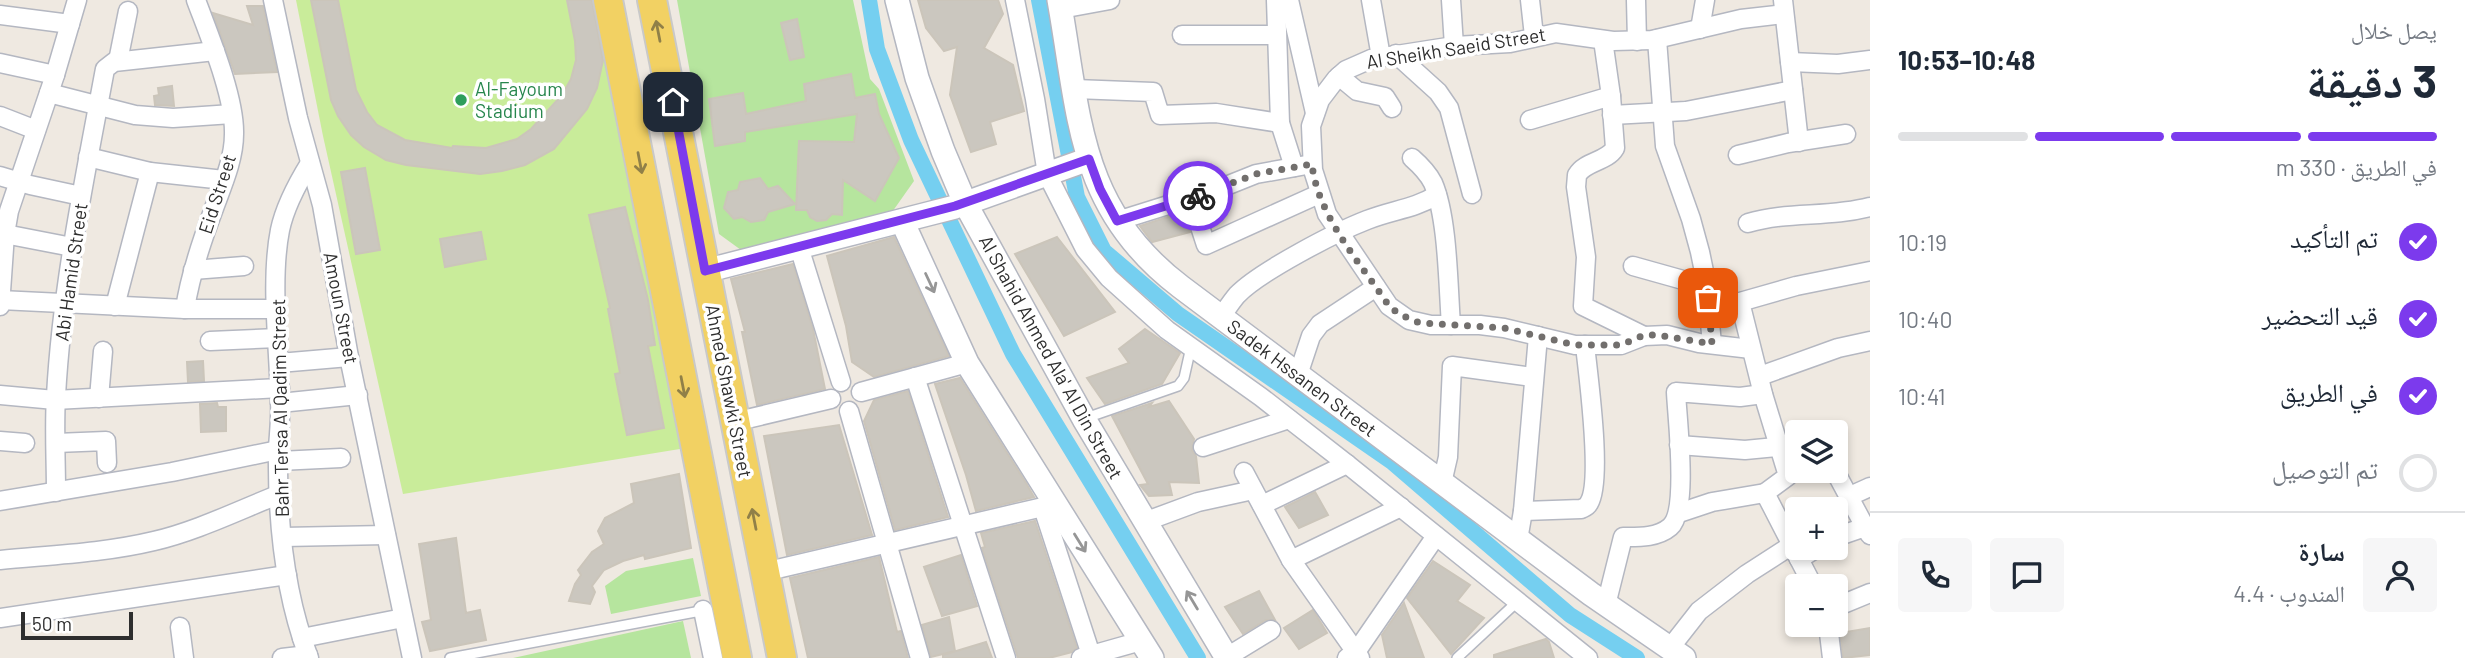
<!DOCTYPE html>
<html lang="ar">
<head>
<meta charset="utf-8">
<style>
	body { margin:0; font-family:Barlow,"Noto Naskh Arabic",sans-serif; background:#f6f6f7; color:#1f2937; direction:rtl; height:100vh; display:flex; flex-direction:column; font-size:26px; white-space:nowrap }
	* { box-sizing:border-box; margin:0 }
	p { font-size:23px; color:#747a83 }
	.icon { flex:none; width:38px; height:38px; fill:none; stroke:currentColor; stroke-width:2; stroke-linecap:round; stroke-linejoin:round }
	.map { position:relative; flex:1; overflow:hidden; direction:ltr }
	.panel { display:flex; flex-direction:column; background:#fff; width:595px }
	.panel>* { flex:none }
	.tools { position:absolute; left:1785px; top:420px; display:grid; gap:14px }
	.tools a { display:grid; place-items:center; width:63px; height:63px; border-radius:7px; background:#fff; box-shadow:0 4px 10px #0003; font-size:35px }
	.scale { position:absolute; left:21px; bottom:18px; width:112px; box-sizing:border-box; padding-left:7px; border:4px solid #2e2e2e; border-top:0; font-size:19px; line-height:24px; white-space:nowrap; color:#2e2e2e; -webkit-text-stroke:5px #fff; paint-order:stroke }
	.pin { position:absolute; display:grid; place-items:center; width:60px; height:60px; color:#fff; margin:-30px; border-radius:14px; box-shadow:0 4px 10px #0006 }
	.courier { position:absolute; display:grid; place-items:center; width:70px; height:70px; margin:-35px; border:5px solid #7c3aed; border-radius:50%; background:#fff; color:#222; box-shadow:0 2px 9px #0007 }
	.overview em { font-style:normal; font-weight:700 }
	.overview div { display:flex; flex-direction:column-reverse }
	.overview { display:flex; align-items:center; justify-content:space-between; height:119px; padding:0 28px }
	h1 { font-size:46px; font-weight:700; line-height:52px }
	.bar { display:grid; grid-template-columns:repeat(4,1fr); gap:10px 7px; align-content:center; height:84px; padding:0 28px }
	.bar i { height:9px; border-radius:5px; background:#e0e1e3 }
	.bar .current { background:#7c3aed }
	.bar p { grid-column:span 4 }
	.line { display:flex; align-items:center; gap:18px; padding:0 28px; border-top:2px solid #e0e1e3 }
	.line div { flex:1 }
	.round { display:grid; place-items:center; flex:none; width:74px; height:74px; border-radius:7px; background:#f6f6f7 }
	ol { padding:0 28px; list-style:none }
	li { display:flex; align-items:center; gap:21px; height:77px }
	li p { margin-inline-start:auto }
	li .icon { padding:7px; border-radius:50%; background:#7c3aed; color:#fff; stroke-width:4 }
	li:last-child { color:#747a83 }
	li i { width:38px; height:38px; border:4px solid #e0e1e3; border-radius:50% }
	main { display:flex; flex:1; min-height:0 }
	.map>svg:first-child { display:block }
	.green { fill:#b6e59e }
	.pitch { fill:#c9ec9a }
	.lines { fill:none; stroke-linecap:round; stroke-linejoin:round }
	.canal { stroke:#75cff0; stroke-width:16 }
	.building { fill:#cbc7bf; stroke:#cbc5ba; stroke-width:2 }
	.service-casing { stroke:#b4b7c1; stroke-width:12 }
	.minor-casing { stroke:#b4b7c1; stroke-width:21 }
	.tertiary-casing { stroke:#b4b7c1; stroke-width:26 }
	.primary-casing { stroke:#c9c9c9; stroke-width:32 }
	.service { stroke:#fff; stroke-width:9 }
	.minor { stroke:#fff; stroke-width:18 }
	.tertiary { stroke:#fff; stroke-width:23 }
	.primary { stroke:#f2d163; stroke-width:28 }
	.oneway { stroke:#908048 }
	.oneway2 { stroke:#969696 }
	.done { stroke:#726f6d; stroke-width:7; stroke-dasharray:0 12.6 }
	.route { stroke:#7c3aed; stroke-width:9 }
	.leisure-dot { fill:#2e9e5b; stroke:#fff; stroke-width:2.5 }
	.labels { text-anchor:middle; stroke-width:7; stroke-linejoin:round; paint-order:stroke }
	.street-label { font-size:19px; fill:#2e2e2e; stroke:#fff }
	.leisure-label { font-size:19px; fill:#27864d; stroke:#fff; text-anchor:start }
</style>
</head>
<body>
<main>
<section class="panel">
<div class="overview"><div><h1>3 دقيقة</h1><p>يصل خلال</p></div><em>10:48–10:53</em></div>
<div class="bar"><i class="current"></i><i class="current"></i><i class="current"></i><i></i><p>في الطريق · 330 m</p></div>
<ol>
<li><svg class="icon" aria-label="check" viewBox="0 0 24 24"><path d="M5 12l5 5 9-10"/></svg>تم التأكيد<p>10:19</p></li>
<li><svg class="icon" aria-label="check" viewBox="0 0 24 24"><path d="M5 12l5 5 9-10"/></svg>قيد التحضير<p>10:40</p></li>
<li><svg class="icon" aria-label="check" viewBox="0 0 24 24"><path d="M5 12l5 5 9-10"/></svg>في الطريق<p>10:41</p></li>
<li><i></i>تم التوصيل</li>
</ol>
<div class="line" style="height:126px"><a class="round"><svg class="icon" aria-label="person" viewBox="0 0 24 24"><circle cx="12" cy="8" r="4"/><path d="M4 21q1-7 8-7t8 7"/></svg></a><div><b>سارة</b><p>المندوب · 4.4</p></div><a class="round"><svg class="icon" aria-label="chat" viewBox="0 0 24 24"><path d="M4 5h16v11H9l-5 4z"/></svg></a><a class="round"><svg class="icon" aria-label="phone" viewBox="0 0 24 24"><path d="M5 4h4l2 5-3 2q2 4 5 5l2-3 5 2v4C11 20 4 13 5 4z"/></svg></a></div>
</section>
<div class="map">
<svg width="1870" height="658" viewBox="0 0 1870 658">
	<rect width="100%" height="100%" fill="#efe9e1"/>
	<g class="green">
		<polygon points="677,0 853,0 870,79 879,89 914,181 890,215 741,250 719,234"/>
		<polygon points="693,558 701,596 611,614 605,586 626,571"/>
		<polygon points="683,621 691,658 513,658"/>
	</g>
	<polygon class="pitch" points="296,0 599,0 686,448 403,494 323,136"/>
	<g class="lines">
		<g class="canal">
			<polyline points="869,0 877,49 911,140 1013,354 1198,658"/>
			<polyline points="1039,0 1077,197 1104,251 1178,314 1392,462 1570,615 1637,658"/>
		</g>
	</g>
	<g class="building">
		<polygon points="311,0 338,0 356,90 367,112 377,125 405,140 452,148 453,146 486,148 517,139 531,129 562,95 571,79 576,60 575,41 567,0 592,0 603,60 597,88 587,109 554,149 525,165 502,171 480,174 406,165 386,160 364,147 351,135 338,116 331,100"/>
		<polygon points="918,0 998,0 1003,14 984,48 1013,65 1024,111 990,122 996,144 971,152 950,95 957,47 944,51 926,28"/>
		<polygon points="247,6 263,6 277,72 235,74 213,13 253,25"/>
		<polygon points="797,19 804,57 790,60 781,23"/>
		<polygon points="851,74 855,98 875,94 879,114 899,158 875,201 843,180 842,215 832,214 826,220 817,221 810,217 807,210 796,210 799,141 854,142 857,114 745,132 745,141 715,146 709,99 743,93 746,114 806,101 804,84"/>
		<polygon points="172,86 174,106 155,105 154,96 159,95 158,88"/>
		<polygon points="365,168 380,250 356,254 341,172"/>
		<polygon points="760,178 768,189 778,186 795,204 768,212 764,220 751,222 742,217 734,219 724,208 728,192 738,190 740,182"/>
		<polygon points="625,207 648,300 655,345 648,346 664,428 627,435 615,374 620,373 608,309 610,308 589,215"/>
		<polygon points="1183,212 1190,232 1152,242 1140,226"/>
		<polygon points="481,232 486,259 445,267 440,239"/>
		<polygon points="894,237 949,356 874,377 852,362 846,326 827,256"/>
		<polygon points="1057,237 1115,312 1064,336 1015,254"/>
		<polygon points="793,264 813,329 825,389 757,405 742,332 745,332 731,279"/>
		<polygon points="1145,329 1180,353 1162,384 1105,404 1087,378 1129,363 1119,349"/>
		<polygon points="203,361 204,381 188,382 187,362"/>
		<polygon points="960,378 1026,483 1034,497 976,511 966,475 935,384"/>
		<polygon points="908,391 948,517 895,530 864,421 874,400"/>
		<polygon points="1169,401 1194,439 1192,450 1196,456 1199,483 1169,482 1172,495 1149,496 1140,485 1148,484 1112,416 1152,403 1149,407"/>
		<polygon points="217,403 218,407 226,407 226,431 201,432 200,404"/>
		<polygon points="839,425 872,535 787,555 764,436"/>
		<polygon points="679,474 691,548 645,559 644,555 623,561 604,570 592,586 595,592 590,604 569,601 575,584 581,575 578,570 592,552 604,544 598,531 605,518 634,503 631,484"/>
		<polygon points="1315,492 1328,515 1299,528 1285,507"/>
		<polygon points="1035,521 1077,648 1072,652 1049,658 1018,658 982,548 985,547 981,533"/>
		<polygon points="456,538 466,613 480,610 486,640 430,651 422,622 431,620 419,544"/>
		<polygon points="961,555 977,606 942,616 924,567"/>
		<polygon points="879,557 897,632 901,631 908,658 808,658 790,578"/>
		<polygon points="1433,561 1470,585 1457,601 1484,618 1451,654 1407,598"/>
		<polygon points="1259,591 1275,620 1266,620 1243,634 1225,607"/>
		<polygon points="1404,603 1424,658 1387,658 1382,635"/>
		<polygon points="1313,610 1327,633 1299,649 1284,628"/>
		<polygon points="949,617 955,651 931,657 922,625"/>
		<polygon points="1870,628 1870,655 1843,658 1840,633"/>
		<polygon points="1546,639 1549,642 1554,658 1494,658 1494,655"/>
		<polygon points="986,642 992,658 943,658 943,655"/>
	</g>
	<g class="lines">
		<g class="service-casing">
			<g id="service">
				<polyline points="1086,418 1178,386 1184,378 1191,347"/>
				<polyline points="450,658 706,610"/>
				<polyline points="1457,658 1517,602"/>
			</g>
		</g>
		<g class="minor-casing">
			<g id="minor">
				<polyline points="273,0 298,118 322,205 349,357 412,658"/>
				<polyline points="1015,0 1035,99 1047,174 1085,249 1109,278 1167,330 1261,397 1347,464 1588,658"/>
				<polyline points="1276,0 1280,123 1294,167"/>
				<polyline points="1289,0 1315,113"/>
				<polyline points="1371,0 1381,57"/>
				<polyline points="1451,0 1454,46"/>
				<polyline points="1530,0 1534,36"/>
				<polyline points="1636,0 1637,41"/>
				<polyline points="1783,0 1799,142"/>
				<polyline points="1061,9 1110,0"/>
				<polyline points="0,15 70,24"/>
				<polyline points="1700,29 1705,0"/>
				<polyline points="1182,35 1277,35"/>
				<polyline points="1657,39 1665,146 1691,219 1700,252 1706,281 1712,344"/>
				<path d="M1603,40L1611,96L1615,148C1607,162 1585,161 1577,175L1576,187L1586,257L1583,306L1644,336"/>
				<polyline points="1396,54 1438,92 1449,108 1472,194"/>
				<polyline points="118,61 128,11"/>
				<polyline points="1790,62 1838,64 1870,60"/>
				<polyline points="0,63 55,75"/>
				<polyline points="1339,76 1357,91 1385,97 1392,108"/>
				<polyline points="1075,89 1153,92 1160,115 1216,113 1280,123"/>
				<polyline points="49,93 135,115 173,118 232,114"/>
				<polyline points="1612,115 1686,111 1793,90"/>
				<polyline points="0,116 36,130"/>
				<polyline points="1530,120 1611,96"/>
				<polyline points="1738,155 1788,143 1846,134"/>
				<polyline points="88,157 150,172 224,180"/>
				<path d="M1412,158C1420,165 1428,173 1433,183C1448,218 1448,285 1451,325"/>
				<polyline points="0,176 30,185 81,196"/>
				<polyline points="1191,199 1206,245 1319,194"/>
				<polyline points="1117,221 1216,190 1256,174 1312,164"/>
				<path d="M1748,223C1788,211 1829,218 1870,207"/>
				<polyline points="0,233 72,247"/>
				<polyline points="799,247 841,382"/>
				<polyline points="1633,266 1683,280 1706,281"/>
				<polyline points="193,270 244,266"/>
				<polyline points="0,300 185,309 277,309"/>
				<polyline points="0,306 5,234 9,211 55,75 77,0"/>
				<polyline points="115,306 150,172"/>
				<path d="M185,309C190,275 201,243 213,211C222,186 234,160 234,134C235,97 209,35 196,0"/>
				<path d="M1221,317C1226,310 1231,302 1237,295C1259,272 1336,232 1367,220C1392,210 1414,209 1437,195"/>
				<polyline points="210,341 278,338"/>
				<polyline points="1751,349 1699,343 1667,335 1644,336 1621,345 1575,345 1504,328 1480,325 1431,325 1409,320 1389,306 1327,214 1313,170 1311,126 1320,100 1336,79 1346,70 1371,59 1454,46 1510,43 1556,33 1613,41 1652,40 1741,19 1784,14"/>
				<polyline points="279,363 349,357"/>
				<polyline points="1298,375 1311,336 1320,324 1376,287"/>
				<polyline points="1760,376 1838,348 1870,341"/>
				<polyline points="915,377 1006,658"/>
				<polyline points="861,392 967,363"/>
				<polyline points="0,395 55,400 280,388"/>
				<polyline points="99,398 103,351"/>
				<polyline points="280,403 358,395"/>
				<polyline points="849,411 920,658"/>
				<polyline points="734,422 831,399"/>
				<polyline points="0,441 25,443"/>
				<polyline points="56,443 106,441 107,463"/>
				<polyline points="1679,445 1745,450 1797,445"/>
				<polyline points="1203,447 1289,419"/>
				<polyline points="279,461 341,458"/>
				<polyline points="1835,471 1865,527 1870,526"/>
				<polyline points="1244,472 1291,560 1360,658"/>
				<polyline points="1442,483 1448,457 1452,366 1533,377"/>
				<path d="M56,492C56,460 54,428 56,396C62,285 85,177 105,69L114,62L215,51"/>
				<polyline points="1850,496 1870,487"/>
				<polyline points="0,501 172,472 278,450"/>
				<polyline points="1262,505 1347,464"/>
				<polyline points="1043,508 1092,658"/>
				<path d="M1523,511L1581,509C1585,507 1587,507 1589,503C1603,480 1588,375 1585,345"/>
				<polyline points="1679,513 1712,502 1765,493"/>
				<polyline points="1144,522 1198,502 1253,490"/>
				<polyline points="283,537 386,535"/>
				<polyline points="1836,537 1865,527 1870,535"/>
				<polyline points="1518,540 1523,511 1538,336"/>
				<polyline points="1799,559 1817,548"/>
				<path d="M0,560C51,555 104,553 154,541C197,531 239,510 280,494"/>
				<polyline points="1291,560 1401,507"/>
				<polyline points="764,572 1056,504"/>
				<polyline points="1813,586 1765,493 1788,476 1763,394 1740,302 1796,286 1870,271"/>
				<path d="M1606,605L1623,537C1638,537 1657,538 1670,527C1689,511 1677,418 1676,392L1740,397L1763,394"/>
				<polyline points="1836,607 1870,593"/>
				<polyline points="703,610 713,658"/>
				<polyline points="0,618 287,575"/>
				<polyline points="1828,625 1832,658"/>
				<polyline points="180,627 184,658"/>
				<polyline points="302,638 403,618"/>
				<polyline points="1670,648 1699,611 1747,574 1792,545"/>
				<polyline points="1227,657 1271,630"/>
				<polyline points="282,658 308,655"/>
				<path d="M309,658C284,593 277,517 278,448C279,432 281,416 280,400C279,349 270,280 280,230C285,206 297,184 310,163"/>
				<polyline points="1081,658 1141,641"/>
				<polyline points="1347,658 1356,652 1436,536"/>
			</g>
		</g>
		<g class="tertiary-casing">
			<g id="tertiary">
				<polyline points="897,0 917,78 943,151 965,203 1084,419 1227,658"/>
				<path d="M1059,0C1080,118 1078,209 1181,287L1591,594L1684,658"/>
				<polyline points="902,221 967,363 1152,658"/>
				<polyline points="705,271 955,207 1089,159"/>
			</g>
		</g>
		<g class="primary-casing">
			<g id="primary">
				<polyline points="608,0 737,658"/>
				<polyline points="652,0 782,658"/>
			</g>
		</g>
		<use href="#service" class="service"/>
		<use href="#minor" class="minor"/>
		<use href="#tertiary" class="tertiary"/>
		<use href="#primary" class="primary"/>
	</g>
	<defs><path id="oneway-shaft" d="M-6 0H5M1.5-3L5.5 0L1.5 3" fill="none" stroke-width="1.6" stroke-linecap="round" stroke-linejoin="round" transform="scale(1.75)"/></defs>
	<g class="oneway">
		<use href="#oneway-shaft" transform="translate(658 31) rotate(-101)"/>
		<use href="#oneway-shaft" transform="translate(640 163) rotate(79)"/>
		<use href="#oneway-shaft" transform="translate(683 387) rotate(79)"/>
		<use href="#oneway-shaft" transform="translate(754 519) rotate(-101)"/>
	</g>
	<g class="oneway2">
		<use href="#oneway-shaft" transform="translate(930 283) rotate(65)"/>
		<use href="#oneway-shaft" transform="translate(1080 543) rotate(58)"/>
		<use href="#oneway-shaft" transform="translate(1192 600) rotate(-121)"/>
	</g>
	<g class="lines">
		<path class="done" d="M1198,196L1256,174L1312,164C1317,215 1361,264 1389,306L1399,314L1420,323L1504,328L1575,345H1621L1644,335H1658L1712,344L1708,298"/>
		<polyline class="route" points="673,102 705,271 955,206 1089,159 1100,189 1117,221 1198,196"/>
	</g>
	<circle class="leisure-dot" cx="461" cy="100" r="7"/>
	<g class="labels">
		<g class="street-label">
			<text transform="translate(1456 48) rotate(-9)" y="7">Al Sheikh Saeid Street</text>
			<text transform="translate(217 194) rotate(-72)" y="7">Eid Street</text>
			<text transform="translate(71 272) rotate(-82)" y="7">Abi Hamid Street</text>
			<text transform="translate(341 308) rotate(79)" y="7">Amoun Street</text>
			<text transform="translate(1051 357) rotate(61)" y="7">Al Shahid Ahmed Ala' Al Din Street</text>
			<text transform="translate(1302 378) rotate(37)" y="7">Sadek Hssanen Street</text>
			<text transform="translate(729 391) rotate(79)" y="7">Ahmed Shawki Street</text>
			<text transform="translate(280 408) rotate(-91)" y="7">Bahr Tersa Al Qadim Street</text>
		</g>
		<g class="leisure-label">
			<text x="475" y="96">Al-Fayoum<tspan x="475" dy="22">Stadium</tspan></text>
		</g>
	</g>
</svg>
<div class="tools">
<a><svg class="icon" aria-label="layers" viewBox="0 0 24 24"><path d="M12 4l9 5-9 5-9-5zM3 14l9 5 9-5"/></svg></a>
<a>+</a>
<a>−</a>
</div>
<div class="scale">50 m</div>
<div class="pin" style="left:1708px;top:298px;background:#ea580c"><svg class="icon" aria-label="bag" viewBox="0 0 24 24"><path d="M5 8h14l-1 12H6zM9 8a3 3 0 0 1 6 0"/></svg></div>
<div class="pin" style="left:673px;top:102px;background:#1f2937"><svg class="icon" aria-label="home" viewBox="0 0 24 24"><path d="M3 11l9-7 9 7M6 9v11h12V9"/></svg></div>
<div class="courier" style="left:1198px;top:196px"><svg class="icon" aria-label="bike" viewBox="0 0 24 24"><circle cx="6" cy="16" r="4"/><circle cx="18" cy="16" r="4"/><path d="M6 16l4-8h5l3 8M10 8l3 8H6M13 5h3"/></svg></div>
</div>
</main>
</body>
</html>
